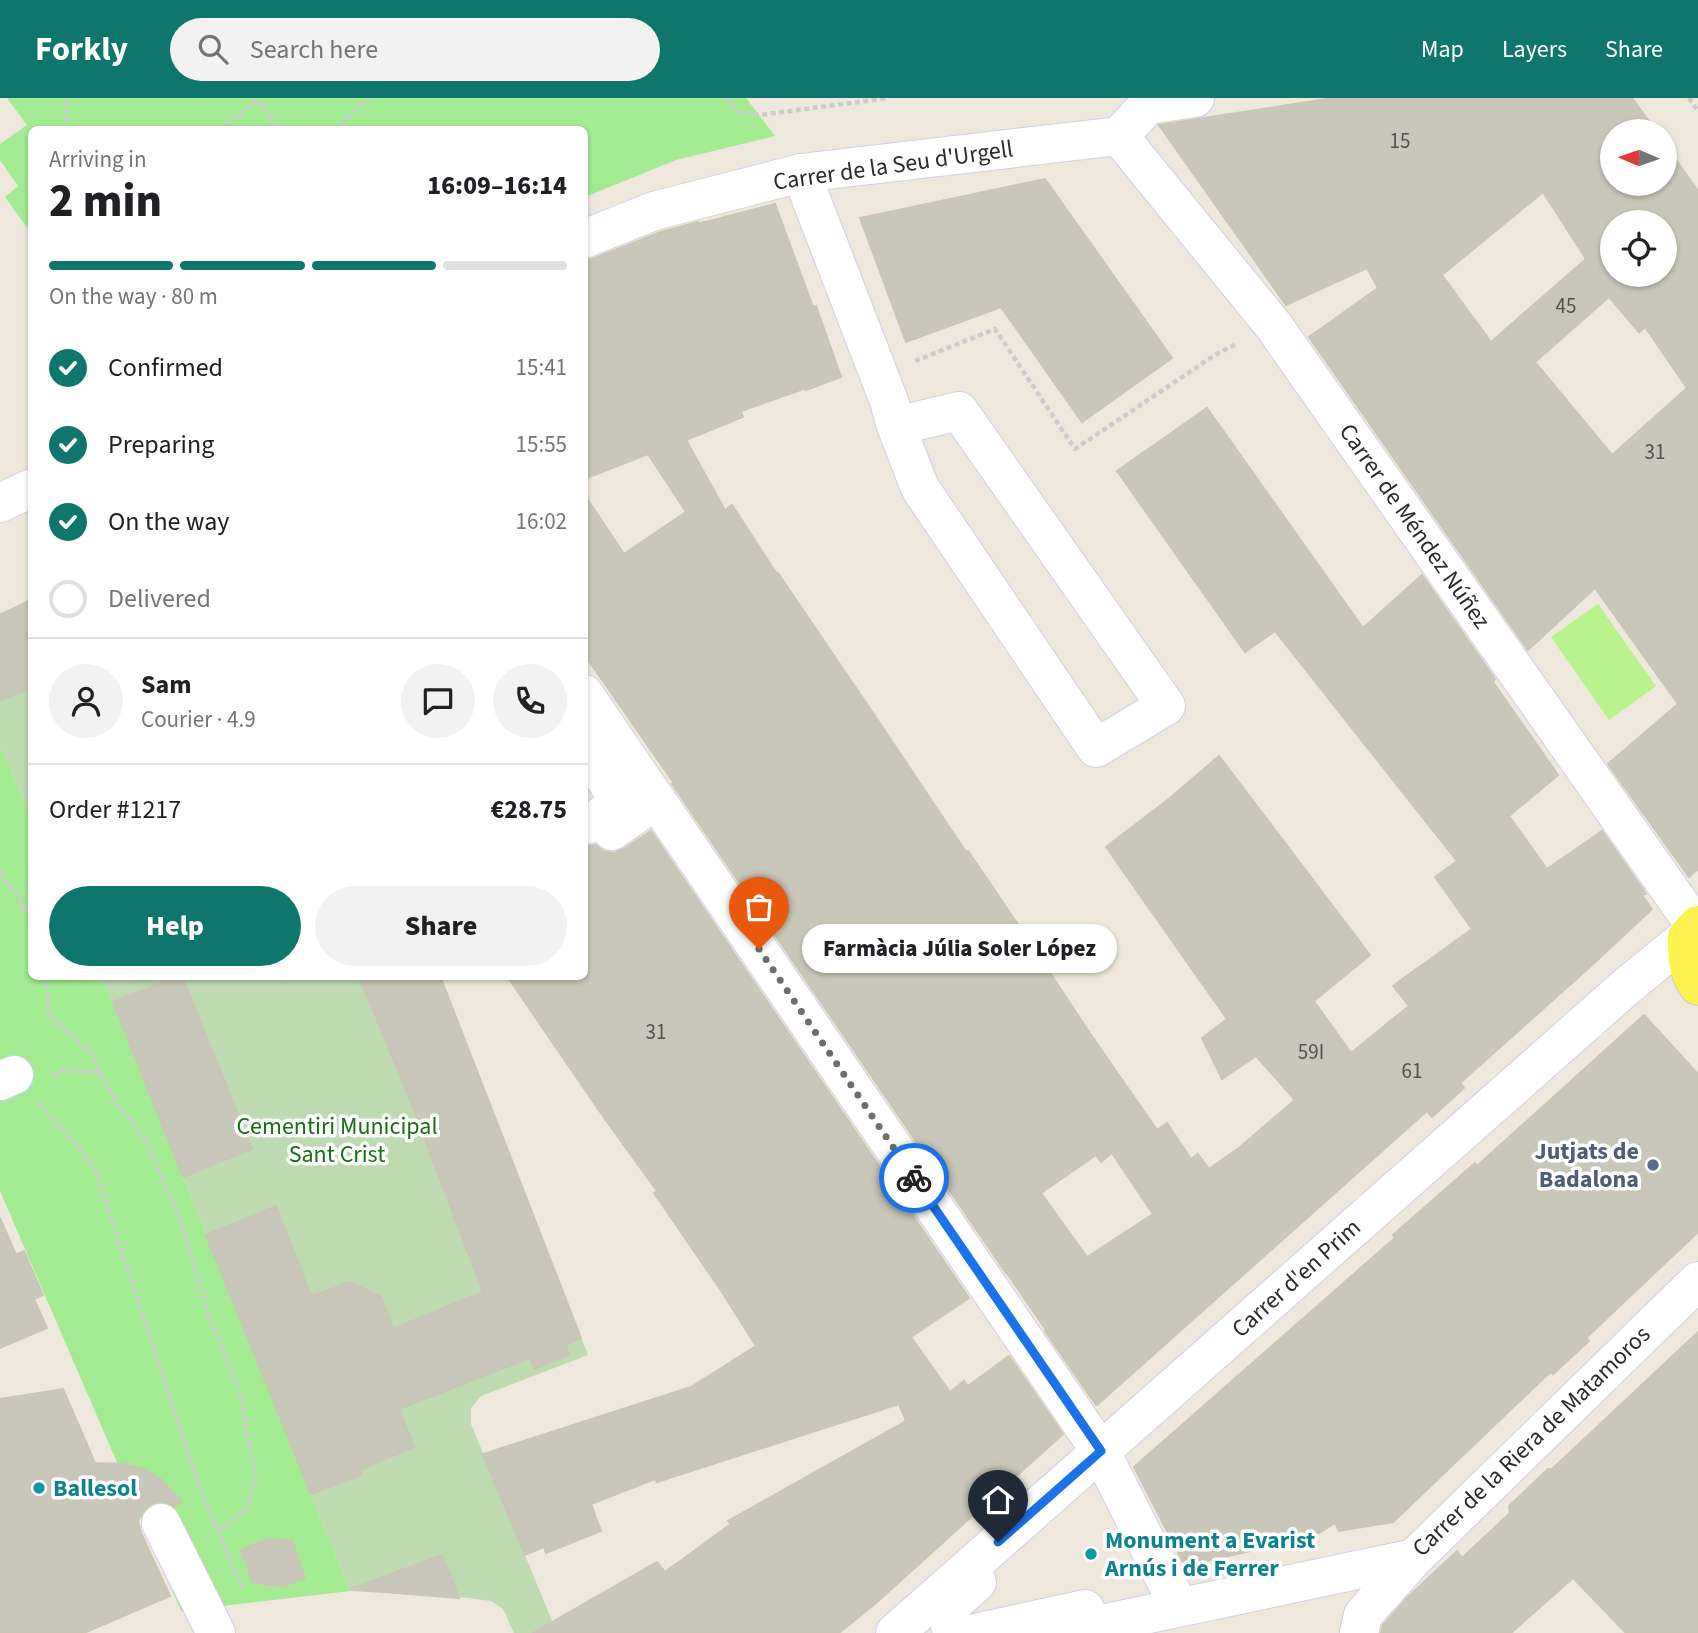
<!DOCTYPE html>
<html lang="en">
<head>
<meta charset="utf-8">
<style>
	body { margin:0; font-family:"Source Sans 3",sans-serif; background:#f2f2f2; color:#202124; height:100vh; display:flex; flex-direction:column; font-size:26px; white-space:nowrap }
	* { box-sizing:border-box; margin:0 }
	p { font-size:23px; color:#757577 }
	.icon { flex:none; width:38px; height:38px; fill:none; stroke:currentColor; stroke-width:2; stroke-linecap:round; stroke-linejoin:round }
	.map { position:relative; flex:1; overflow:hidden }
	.details { position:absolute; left:28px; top:28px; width:560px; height:854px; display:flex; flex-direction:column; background:#fff; border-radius:10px; box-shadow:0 2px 5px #0004 }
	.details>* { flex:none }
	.needle { width:46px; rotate:272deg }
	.controls { position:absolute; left:1600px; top:21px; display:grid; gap:14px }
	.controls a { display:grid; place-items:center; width:77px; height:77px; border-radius:50%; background:#fff; box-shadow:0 2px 5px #0004; font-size:35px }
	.pin { position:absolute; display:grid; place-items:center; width:60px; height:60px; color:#fff; margin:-72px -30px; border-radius:50% 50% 50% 0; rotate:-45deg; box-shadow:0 0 7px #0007 }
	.pin .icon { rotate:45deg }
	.courier { position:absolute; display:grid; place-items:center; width:70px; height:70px; margin:-35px; border:5px solid #1a73e8; border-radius:50%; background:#fff; color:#222; box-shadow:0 2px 9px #0007 }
	.bubble { position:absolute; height:49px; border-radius:24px; background:#fff; box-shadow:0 2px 5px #0004; font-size:23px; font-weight:800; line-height:49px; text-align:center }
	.headline em { font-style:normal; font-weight:800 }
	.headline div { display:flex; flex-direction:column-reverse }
	.headline { display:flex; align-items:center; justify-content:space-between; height:119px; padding:0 21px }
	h1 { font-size:46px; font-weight:800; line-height:52px }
	.bar { display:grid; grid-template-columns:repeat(4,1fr); gap:10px 7px; align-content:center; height:84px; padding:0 21px }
	.bar i { height:9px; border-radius:5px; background:#e0e0e0 }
	.bar .on { background:#0f766e }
	.bar p { grid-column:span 4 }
	.line { display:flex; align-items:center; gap:18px; padding:0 21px; border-top:2px solid #e0e0e0 }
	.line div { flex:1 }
	.round { display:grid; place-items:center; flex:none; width:74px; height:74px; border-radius:37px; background:#f2f2f2 }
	ol { padding:0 21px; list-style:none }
	li { display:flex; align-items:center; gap:21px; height:77px }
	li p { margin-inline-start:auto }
	li .icon { padding:7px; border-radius:50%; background:#0f766e; color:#fff; stroke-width:4 }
	li:last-child { color:#757577 }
	li i { width:38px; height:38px; border:4px solid #e0e0e0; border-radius:50% }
	.primary-button { display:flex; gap:14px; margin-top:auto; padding:14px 21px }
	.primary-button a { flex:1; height:80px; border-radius:42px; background:#0f766e; color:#fff; font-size:28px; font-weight:800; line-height:80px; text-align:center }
	.primary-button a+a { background:#f2f2f2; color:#202124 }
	header { display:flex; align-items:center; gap:42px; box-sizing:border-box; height:98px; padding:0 35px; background:#0f766e; color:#fff }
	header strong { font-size:33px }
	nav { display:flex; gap:38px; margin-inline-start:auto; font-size:24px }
	.search { width:490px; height:63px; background:#f2f2f2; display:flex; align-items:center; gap:18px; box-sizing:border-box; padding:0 24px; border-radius:38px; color:#757577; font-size:26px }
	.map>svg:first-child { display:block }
	.green { fill:#a2eb92 }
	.cemetery { fill:#bedab1 }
	.pitch { fill:#b8f38d }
	.building { fill:#c9c7ba; stroke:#cac6b5; stroke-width:2; fill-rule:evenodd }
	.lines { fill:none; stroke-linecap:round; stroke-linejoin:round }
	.minor-casing { stroke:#d1d1e5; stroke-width:40 }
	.major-casing { stroke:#ccc; stroke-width:40 }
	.path { stroke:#ccc; stroke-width:4.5; stroke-dasharray:5 3.5; stroke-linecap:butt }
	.minor { stroke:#fff; stroke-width:38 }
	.major { stroke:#fff250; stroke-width:38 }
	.done { stroke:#6f6e69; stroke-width:7; stroke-dasharray:0 12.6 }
	.route { stroke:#1a73e8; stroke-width:9 }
	.service-dot { fill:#5c6f8a; stroke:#fff; stroke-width:2.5 }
	.culture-dot { fill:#0f9aa8; stroke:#fff; stroke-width:2.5 }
	.labels { text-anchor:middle; stroke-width:7; stroke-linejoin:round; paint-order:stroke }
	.number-label { font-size:21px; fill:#52524f }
	.street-label { font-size:24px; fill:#2b2b2b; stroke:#fff }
	.park-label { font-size:24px; fill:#177012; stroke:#fff }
	.service-label { font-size:24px; font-weight:bold; fill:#4e5e75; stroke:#fff; text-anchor:end }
	.culture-label { font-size:24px; font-weight:bold; fill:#0d838f; stroke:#fff; text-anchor:start }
</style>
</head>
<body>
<header>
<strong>Forkly</strong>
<div class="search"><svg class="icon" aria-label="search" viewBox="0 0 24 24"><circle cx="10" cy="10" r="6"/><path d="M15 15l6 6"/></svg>Search here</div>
<nav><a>Map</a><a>Layers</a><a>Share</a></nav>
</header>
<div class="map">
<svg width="1698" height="1535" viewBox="0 0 1698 1535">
	<rect width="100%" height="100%" fill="#eee9dc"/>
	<g class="green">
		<polygon points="7,0 746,0 775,38 676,62 585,99 584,32 32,32 31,135 5,99 18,88 0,62 0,46 27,27"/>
		<polygon points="0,647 31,718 32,878 102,879 350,1493 181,1513 0,1093"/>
	</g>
	<g class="cemetery">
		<polygon points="31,502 31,718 0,647 0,515"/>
		<polygon points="102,879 441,879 588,1257 481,1298 471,1310 471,1326 557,1535 514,1535 503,1511 491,1503 468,1500 350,1493"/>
	</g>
	<polygon class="pitch" points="1598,506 1656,588 1609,622 1551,539"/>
	<g class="building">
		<path d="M1333,0H1632L1656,33H1612V86H1664V45L1698,93V771L1689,779L1608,666L1678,606L1595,490L1528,552L1309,239L1378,190L1367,170L1286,207L1159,27ZM1543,94L1586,161L1491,244L1442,177ZM1612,124H1664V177H1612ZM1609,199L1639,234L1645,229L1687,290L1612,357L1535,264Z"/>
		<polygon points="1045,81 1172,260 1082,324 1001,209 906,244 860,120"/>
		<path d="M775,106L813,209L816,208L841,279L806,292V290L741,313L743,319L686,342L725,412L732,407L777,476L778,475L871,612L966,754L968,753L1017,825L1087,931L1157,1032L1167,1025L1191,1061L1198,1056L1209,1071L1240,1049L1295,1002L1256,958L1222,981L1202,940L1227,921L1106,749L1170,700L1219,658L1370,857L1314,903L1351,955L1409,908L1393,888L1472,831L1435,779L1457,763L1275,533L1245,554L1117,373L1207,310L1363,530L1422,477L1495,581L1493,584L1558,677L1509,718L1547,771L1602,733L1646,796L1642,797L1652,811L1591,868L1460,985L1464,990L1432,1019L1427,1013L1097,1307H1096L1045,1233L1046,1232L1007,1175H1006L672,686L674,685L584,556V396L624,456L686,414L648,356L584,381V162L592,161L661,134L698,124V126ZM1112,1055L1153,1116L1087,1159L1041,1095L1096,1057L1101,1064Z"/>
		<polygon points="32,501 32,590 0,602 0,518"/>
		<polygon points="651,733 969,1200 911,1239 950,1294 964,1283 968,1288 1009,1258 1063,1336 876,1505 839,1535 533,1535 657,1464 665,1474 731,1426 728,1423 906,1323 899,1306 657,1384 655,1381 591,1406 601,1433 546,1455 544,1449 525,1457 483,1356 691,1289 756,1248 720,1191 654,1095 657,1093 607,1024 507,878 584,878 584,748 596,747 603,753 614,755 624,751"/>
		<polygon points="179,878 182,878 252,1051 183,1079 113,904"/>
		<polygon points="359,878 440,878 581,1240 565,1247 569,1257 534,1271 530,1260 399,1311 414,1349 359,1372 362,1377 311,1396 206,1137 276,1108 309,1193 313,1198 350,1184 381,1199 393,1231 483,1194 406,992"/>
		<polygon points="1644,917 1698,976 1698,1134 1586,1240 1589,1243 1553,1276 1551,1274 1545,1279 1393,1424 1339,1433 1335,1425 1290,1453 1285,1445 1185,1468 1134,1369 1388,1146 1395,1140 1393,1137 1475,1065 1477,1068"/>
		<polygon points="0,1120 16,1157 24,1153 43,1197 34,1201 47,1230 0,1250"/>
		<polygon points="1698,1234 1698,1535 1626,1535 1573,1480 1511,1535 1381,1535 1383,1527 1408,1499 1457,1453 1462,1460 1510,1415 1509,1408 1548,1371 1551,1372"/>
		<polygon points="63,1291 95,1365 123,1366 146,1372 162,1382 182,1404 174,1408 163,1403 152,1405 143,1412 138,1423 141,1435 170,1498 84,1535 0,1535 0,1301"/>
		<polygon points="269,1441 292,1443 305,1480 282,1489 253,1484 241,1452"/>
		<polygon points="442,1457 459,1500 350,1491"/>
	</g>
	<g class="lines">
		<g class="minor-casing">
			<g id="minor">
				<polyline points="1119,38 1273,227 1696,829"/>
				<polyline points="801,75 889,303 896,328 920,390 1096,650 1166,608 959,313 896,328"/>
				<polyline points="584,141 654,113 801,75 1119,38 1148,7 1195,0"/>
				<polyline points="0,405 32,390"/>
				<polyline points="584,596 1101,1354 1179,1509"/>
				<polyline points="584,650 618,700 632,689 645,707 637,713 638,715 612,733 602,717 587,727 584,726"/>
				<polyline points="0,983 14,977"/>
				<polyline points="161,1425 216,1535"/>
				<polyline points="895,1535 1627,888 1687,839"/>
				<polyline points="962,1535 950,1527 949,1509 977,1484"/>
				<polyline points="975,1535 1085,1511"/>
				<polyline points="1059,1535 1414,1460 1698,1183"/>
				<polyline points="1359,1535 1363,1517 1414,1460"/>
			</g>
		</g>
		<g class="major-casing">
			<path id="major" d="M1698,827L1687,839C1687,856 1687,874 1698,888"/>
		</g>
		<g class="path">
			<polyline points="726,0 739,14 760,17 888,0"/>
			<polyline points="1689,0 1698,13"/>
			<polyline points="65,32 68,0"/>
			<polyline points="219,32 257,2 280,32"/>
			<polyline points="335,32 369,0"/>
			<polyline points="915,263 995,231 1075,351 1215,257 1238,245"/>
			<polyline points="0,774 32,821"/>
			<polyline points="46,878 49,918 93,956 100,975 118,1007 146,1042 181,1124 209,1218 241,1297 255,1380 246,1412 218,1433"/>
			<polyline points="52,977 65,972 100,975"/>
			<polyline points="39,1005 95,1069 197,1383 242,1489"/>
		</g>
		<use href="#minor" class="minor"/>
		<use href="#major" class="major"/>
	</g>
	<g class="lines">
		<polyline class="done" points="759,851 914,1080"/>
		<polyline class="route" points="914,1080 1101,1353 998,1444"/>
	</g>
	<circle class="service-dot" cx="1653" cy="1067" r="7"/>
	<g class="culture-dot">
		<circle cx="39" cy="1390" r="7"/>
		<circle cx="1091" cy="1456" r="7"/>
	</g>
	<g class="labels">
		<g class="number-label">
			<text x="1400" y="50">15</text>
			<text x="1566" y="215">45</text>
			<text x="1655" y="361">31</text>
			<text x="656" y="941">31</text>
			<text x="1311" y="961">59I</text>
			<text x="1412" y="980">61</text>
		</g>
		<g class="street-label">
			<text transform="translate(893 67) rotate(-8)" y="8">Carrer de la Seu d'Urgell</text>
			<text transform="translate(1415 428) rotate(55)" y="8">Carrer de Méndez Núñez</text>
			<text transform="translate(1296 1180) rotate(-42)" y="8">Carrer d'en Prim</text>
			<text transform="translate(1531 1343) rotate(-44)" y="8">Carrer de la Riera de Matamoros</text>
		</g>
		<g class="park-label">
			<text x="337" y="1036">Cementiri Municipal<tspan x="337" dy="28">Sant Crist</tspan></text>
		</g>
		<g class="service-label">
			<text x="1639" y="1061">Jutjats de<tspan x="1639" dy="28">Badalona</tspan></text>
		</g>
		<g class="culture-label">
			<text x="53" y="1398">Ballesol</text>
			<text x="1105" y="1450">Monument a Evarist<tspan x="1105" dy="28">Arnús i de Ferrer</tspan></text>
		</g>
	</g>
</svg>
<div class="controls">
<a><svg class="needle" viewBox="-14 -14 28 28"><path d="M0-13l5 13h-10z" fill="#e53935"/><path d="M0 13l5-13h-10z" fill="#757577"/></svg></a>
<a><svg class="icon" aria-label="locate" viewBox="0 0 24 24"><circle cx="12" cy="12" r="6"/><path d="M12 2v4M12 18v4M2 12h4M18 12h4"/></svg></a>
</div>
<div class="pin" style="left:759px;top:851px;background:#ea580c"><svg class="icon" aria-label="bag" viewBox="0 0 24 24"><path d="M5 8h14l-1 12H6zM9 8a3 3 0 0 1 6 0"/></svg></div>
<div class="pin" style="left:998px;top:1444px;background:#1f2937"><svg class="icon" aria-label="home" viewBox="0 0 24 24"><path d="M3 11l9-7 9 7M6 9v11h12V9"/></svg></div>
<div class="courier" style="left:914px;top:1080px"><svg class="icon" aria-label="bike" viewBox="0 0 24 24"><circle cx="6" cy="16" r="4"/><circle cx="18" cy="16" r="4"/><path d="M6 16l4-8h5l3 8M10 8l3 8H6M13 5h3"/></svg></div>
<div class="bubble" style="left:802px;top:826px;width:315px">Farmàcia Júlia Soler López</div>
<section class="details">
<div class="headline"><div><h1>2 min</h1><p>Arriving in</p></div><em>16:09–16:14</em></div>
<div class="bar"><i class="on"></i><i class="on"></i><i class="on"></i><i></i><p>On the way · 80 m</p></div>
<ol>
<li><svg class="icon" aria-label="check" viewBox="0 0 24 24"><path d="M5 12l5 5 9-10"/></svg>Confirmed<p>15:41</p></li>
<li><svg class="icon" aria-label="check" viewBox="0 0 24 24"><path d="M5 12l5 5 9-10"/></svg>Preparing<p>15:55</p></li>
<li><svg class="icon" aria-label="check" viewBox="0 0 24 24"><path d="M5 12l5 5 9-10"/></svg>On the way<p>16:02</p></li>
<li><i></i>Delivered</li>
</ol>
<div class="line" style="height:126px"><a class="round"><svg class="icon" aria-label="person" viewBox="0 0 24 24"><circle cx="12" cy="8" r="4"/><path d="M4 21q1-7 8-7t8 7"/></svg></a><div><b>Sam</b><p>Courier · 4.9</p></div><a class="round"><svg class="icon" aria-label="chat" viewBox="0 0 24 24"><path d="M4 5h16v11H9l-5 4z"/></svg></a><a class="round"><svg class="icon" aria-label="phone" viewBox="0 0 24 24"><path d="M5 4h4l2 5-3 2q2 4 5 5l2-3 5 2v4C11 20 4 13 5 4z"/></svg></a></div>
<div class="line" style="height:91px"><div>Order #1217</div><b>€28.75</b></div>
<div class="primary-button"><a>Help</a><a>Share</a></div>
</section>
</div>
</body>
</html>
